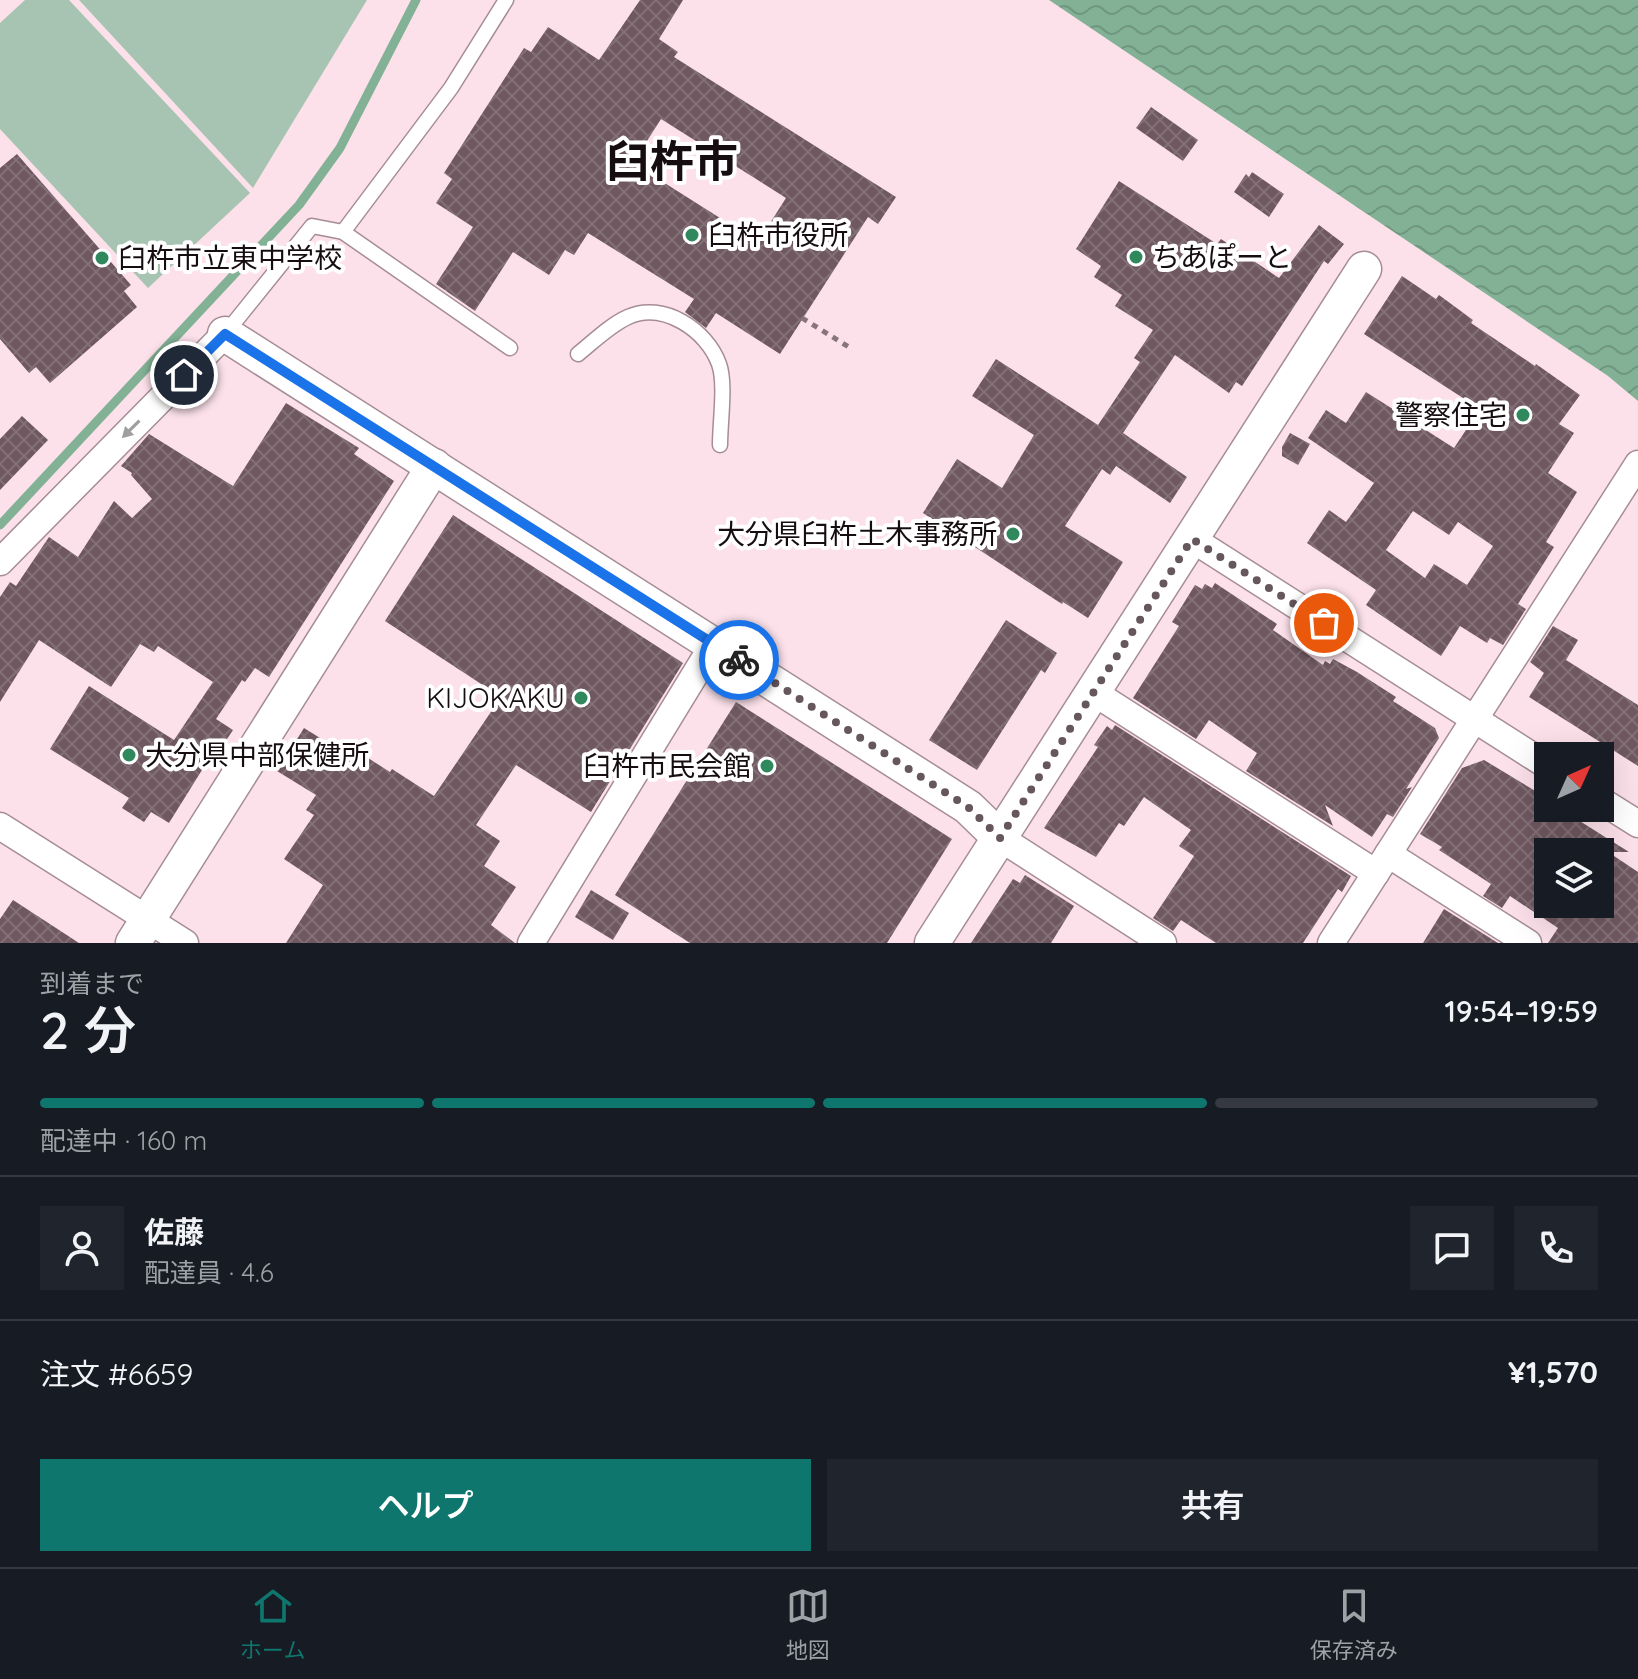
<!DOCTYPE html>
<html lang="ja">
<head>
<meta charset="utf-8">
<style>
	body { margin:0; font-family:Quicksand,"Noto Sans JP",sans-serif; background:#20242c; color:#f1f3f6; height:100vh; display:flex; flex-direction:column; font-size:30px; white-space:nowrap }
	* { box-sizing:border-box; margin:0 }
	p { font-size:26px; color:#9ea1a6 }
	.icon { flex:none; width:44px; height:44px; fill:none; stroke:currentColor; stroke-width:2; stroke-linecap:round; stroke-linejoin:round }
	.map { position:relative; height:943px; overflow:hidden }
	.side { display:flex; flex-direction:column; background:#171b24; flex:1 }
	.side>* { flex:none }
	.needle { width:52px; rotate:45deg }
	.fabs { position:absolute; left:1534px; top:742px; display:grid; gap:16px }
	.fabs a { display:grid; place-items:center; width:80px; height:80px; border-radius:0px; background:#171b24; box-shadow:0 8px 32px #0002; font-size:40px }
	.pin { position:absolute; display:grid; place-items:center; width:68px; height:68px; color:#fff; margin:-34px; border:4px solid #fff; border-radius:50%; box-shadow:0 2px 8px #0007 }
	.courier { position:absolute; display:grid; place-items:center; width:80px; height:80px; margin:-40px; border:6px solid #1a73e8; border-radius:50%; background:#fff; color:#222; box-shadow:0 2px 10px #0007 }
	.headline em { font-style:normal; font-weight:600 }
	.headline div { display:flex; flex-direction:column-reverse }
	.headline { display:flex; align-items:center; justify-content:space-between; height:136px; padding:0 40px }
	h1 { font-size:52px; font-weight:600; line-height:60px }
	.bar { display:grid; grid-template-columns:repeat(4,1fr); gap:12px 8px; align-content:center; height:96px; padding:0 40px }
	.bar i { height:10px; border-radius:6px; background:#363941 }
	.bar .current { background:#0f766e }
	.bar p { grid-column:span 4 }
	.line { display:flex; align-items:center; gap:20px; padding:0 40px; border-top:2px solid #363941 }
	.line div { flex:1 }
	.round { display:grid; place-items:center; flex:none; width:84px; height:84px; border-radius:0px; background:#20242c }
	.cta { display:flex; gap:16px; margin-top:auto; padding:16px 40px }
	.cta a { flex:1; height:92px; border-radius:0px; background:#0f766e; color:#fff; font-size:32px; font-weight:600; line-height:92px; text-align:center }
	.cta a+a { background:#20242c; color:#f1f3f6 }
	.menu { display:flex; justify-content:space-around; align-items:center; height:112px; border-top:2px solid #363941; background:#171b24; font-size:22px; color:#9ea1a6 }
	.menu a { display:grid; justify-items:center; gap:4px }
	.menu .current { color:#0f766e }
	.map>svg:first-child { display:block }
	.pitch { fill:#a7c4b2 }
	.water { fill:url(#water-waves) }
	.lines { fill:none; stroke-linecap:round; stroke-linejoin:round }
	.stream { stroke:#82b195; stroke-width:9 }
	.building { fill:url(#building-cross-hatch); fill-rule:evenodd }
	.service-casing { stroke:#a68d95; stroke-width:17 }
	.minor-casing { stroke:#a68d95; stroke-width:29 }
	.tertiary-casing { stroke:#a68d95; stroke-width:37 }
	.path { stroke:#87757b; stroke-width:5; stroke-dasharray:6 6; stroke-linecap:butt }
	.service { stroke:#fff; stroke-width:14 }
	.minor { stroke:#fff; stroke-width:26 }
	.tertiary { stroke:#fff; stroke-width:34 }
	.oneway { fill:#a19e9f }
	.done { stroke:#66575c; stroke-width:8; stroke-dasharray:0 14.4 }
	.route { stroke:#1a73e8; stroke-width:10 }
	.poi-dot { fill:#30885d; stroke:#fff; stroke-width:3 }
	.labels { text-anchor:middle; stroke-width:8; stroke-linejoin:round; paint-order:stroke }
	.poi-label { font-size:28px; fill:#150d0f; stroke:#fff; text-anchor:start }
	.town-label { font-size:44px; font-weight:bold; fill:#150d0f; stroke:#fff }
</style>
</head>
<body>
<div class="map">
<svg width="1638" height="943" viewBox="0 0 1638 943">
	<defs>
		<pattern id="water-waves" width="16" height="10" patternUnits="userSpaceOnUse" patternTransform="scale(2)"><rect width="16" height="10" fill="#82b195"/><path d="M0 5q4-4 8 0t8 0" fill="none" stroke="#6f977f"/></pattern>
		<pattern id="building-cross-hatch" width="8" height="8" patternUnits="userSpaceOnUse" patternTransform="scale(2)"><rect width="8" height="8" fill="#6f5860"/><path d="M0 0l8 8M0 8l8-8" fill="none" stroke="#827076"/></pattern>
	</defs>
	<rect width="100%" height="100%" fill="#fce1ea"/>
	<g class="pitch">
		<polygon points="25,0 69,0 250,193 148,288 0,129 0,23"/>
		<polygon points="79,0 367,0 253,188"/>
	</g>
	<polygon class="water" points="1049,0 1638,0 1638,401 1608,376"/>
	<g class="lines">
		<polyline class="stream" points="0,525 299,205 340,148 416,0"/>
	</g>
	<g class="building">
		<path d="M640,0H683L659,39L678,52L674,57L896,197L878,224L868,217L780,354L716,313L706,328L685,312L694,299L588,233L574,255L565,250L549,275L513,252L475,311L436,284L473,227L436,203L452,179L444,173L524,48L531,52L548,27L599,60ZM661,119L786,198L758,242L633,163Z"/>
		<polygon points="1151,107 1198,140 1183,161 1136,128"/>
		<polygon points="17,154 131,285 124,291 137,307 50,383 36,367 29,373 0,339 0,168"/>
		<polygon points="1252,172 1284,194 1269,217 1234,192 1246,174 1249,177"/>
		<polygon points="1119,181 1217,244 1221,239 1279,278 1319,225 1344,244 1328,264 1324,261 1242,386 1236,382 1229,393 1175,355 1123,433 1187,477 1170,503 1116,466 1110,475 1102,469 1065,526 1123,562 1088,618 1063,602 1062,604 923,513 957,459 1002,488 1034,435 972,396 996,359 1098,425 1140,362 1134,358 1153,330 1115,306 1122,295 1094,277 1101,266 1076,249"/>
		<path d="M1402,276L1436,299L1439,295L1473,320L1471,323L1535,366L1536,364L1580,395L1559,424L1574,433L1548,473L1577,492L1546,542L1554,547L1518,604L1526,609L1503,645L1490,638L1487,643L1460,626L1441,656L1366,605L1376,590L1307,543L1329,510L1346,522L1374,483L1308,438L1326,410L1346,423L1366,392L1454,448L1480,409L1364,334ZM1413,511L1449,535L1458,522L1493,546L1467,585L1434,564L1425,578L1386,550Z"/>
		<polygon points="286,403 359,448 354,454 394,481 269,677 255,668 245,682 242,680 216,719 233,730 221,748 217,746 169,823 151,812 144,822 122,808 129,798 50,749 89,686 174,740 213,682 158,646 154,652 140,644 111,687 39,640 0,702 0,597 10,582 16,586 49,537 78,557 114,501 132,518 152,499 131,475 132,473 121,466 149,434 233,486"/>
		<polygon points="22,416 48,440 0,490 0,439"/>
		<polygon points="1290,433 1310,444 1298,465 1282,456 1282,447"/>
		<polygon points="453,515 683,663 591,812 516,765 476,825 500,841 484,866 516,887 491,925 515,943 286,943 323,885 284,859 314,815 306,810 316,795 277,771 304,728 349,756 354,749 390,772 392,769 434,796 501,697 385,621"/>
		<polygon points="1215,583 1277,624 1273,630 1323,665 1325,661 1330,664 1333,659 1357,672 1396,697 1393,701 1435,728 1439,738 1406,789 1412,787 1393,817 1387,814 1372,837 1325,805 1333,826 1246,771 1257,753 1209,720 1196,739 1133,698 1179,626 1172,622 1195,585 1202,589 1205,584 1212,588"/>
		<polygon points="1006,620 1057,653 1045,673 1041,670 977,770 929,740"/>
		<polygon points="1553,626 1578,640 1566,660 1638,705 1638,766 1529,697 1544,673 1530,662"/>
		<polygon points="736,702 952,839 887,943 690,943 615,895"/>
		<polygon points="1115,725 1351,876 1342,892 1338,889 1303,943 1216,943 1181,920 1173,931 1153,918 1194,856 1179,846 1191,830 1144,797 1124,826 1119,823 1096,857 1044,828 1098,747 1094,745 1107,726 1112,730"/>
		<path d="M1484,760L1537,792L1536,794L1548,801V808H1559L1629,852H1608L1638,872V943H1548L1558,928L1510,896L1502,908L1483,896L1491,884L1439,850L1442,847L1420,834L1462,768ZM1548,852H1600V904H1548Z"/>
		<polygon points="1025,875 1074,906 1051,943 971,943 1013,879 1020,883"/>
		<polygon points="591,890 629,913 613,940 575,917"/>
		<polygon points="13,900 79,943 0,943 0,919"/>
		<polygon points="1444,909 1498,943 1423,943"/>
	</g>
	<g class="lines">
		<g class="service-casing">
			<g id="service">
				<polyline points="343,232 451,88 506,0"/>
				<polyline points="225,334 312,226 343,232 510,348"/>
				<path d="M578,354C593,342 610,325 628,317C663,301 707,330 719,364C726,383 720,422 720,445"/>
			</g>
		</g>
		<g class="minor-casing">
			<g id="minor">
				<polyline points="1192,539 1548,766"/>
				<polyline points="0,562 225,334"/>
				<polyline points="1093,692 1376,873"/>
				<polyline points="1600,800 1638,824"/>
				<polyline points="0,826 185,943"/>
				<polyline points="1000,838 1163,943"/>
				<polyline points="1388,854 1528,943"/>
				<polyline points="531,943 713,645"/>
				<polyline points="1331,943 1638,464"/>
			</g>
		</g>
		<g class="tertiary-casing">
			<g id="tertiary">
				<polyline points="225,334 968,807 1000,838"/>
				<polyline points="133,943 434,466"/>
				<polyline points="932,943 1364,269"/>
			</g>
		</g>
		<polyline class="path" points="802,318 852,349"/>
		<use href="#service" class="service"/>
		<use href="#minor" class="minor"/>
		<use href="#tertiary" class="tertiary"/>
	</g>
	<defs><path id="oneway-solid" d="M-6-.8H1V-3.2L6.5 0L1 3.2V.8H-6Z" transform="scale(2)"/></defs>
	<use class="oneway" href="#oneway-solid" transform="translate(131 429) rotate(135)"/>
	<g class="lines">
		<polyline class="done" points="739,660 968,807 1000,838 1192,539 1324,623"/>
		<polyline class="route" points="184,375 225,334 739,660"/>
	</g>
	<g class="poi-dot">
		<circle cx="692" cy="235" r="8"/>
		<circle cx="1136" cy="257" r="8"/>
		<circle cx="102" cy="258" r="8"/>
		<circle cx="1523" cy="415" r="8"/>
		<circle cx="1013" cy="534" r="8"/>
		<circle cx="581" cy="698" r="8"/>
		<circle cx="129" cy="755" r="8"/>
		<circle cx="767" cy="766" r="8"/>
	</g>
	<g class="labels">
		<g class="poi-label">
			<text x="708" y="245">臼杵市役所</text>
			<text x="1152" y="267">ちあぽーと</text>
			<text x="118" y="268">臼杵市立東中学校</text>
			<text x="1507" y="425" text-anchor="end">警察住宅</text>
			<text x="997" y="544" text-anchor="end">大分県臼杵土木事務所</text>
			<text x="565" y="708" text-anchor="end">KIJOKAKU</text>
			<text x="145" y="765">大分県中部保健所</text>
			<text x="751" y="776" text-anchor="end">臼杵市民会館</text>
		</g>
		<g class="town-label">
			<text x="672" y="177">臼杵市</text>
		</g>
	</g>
</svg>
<div class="fabs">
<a><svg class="needle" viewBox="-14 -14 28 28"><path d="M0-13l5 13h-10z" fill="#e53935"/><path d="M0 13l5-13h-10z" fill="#9ea1a6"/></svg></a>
<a><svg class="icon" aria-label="layers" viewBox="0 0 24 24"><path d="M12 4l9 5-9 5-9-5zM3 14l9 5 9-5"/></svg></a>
</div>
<div class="pin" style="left:1324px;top:623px;background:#ea580c"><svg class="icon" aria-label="bag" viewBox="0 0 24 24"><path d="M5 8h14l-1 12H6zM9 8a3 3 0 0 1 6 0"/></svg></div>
<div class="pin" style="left:184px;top:375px;background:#1f2937"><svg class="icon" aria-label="home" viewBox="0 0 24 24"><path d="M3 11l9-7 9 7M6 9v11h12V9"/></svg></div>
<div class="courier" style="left:739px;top:660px"><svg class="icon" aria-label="bike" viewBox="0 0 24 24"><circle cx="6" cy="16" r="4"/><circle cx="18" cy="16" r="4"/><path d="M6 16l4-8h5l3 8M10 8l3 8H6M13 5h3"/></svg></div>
</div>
<section class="side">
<div class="headline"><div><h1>2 分</h1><p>到着まで</p></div><em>19:54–19:59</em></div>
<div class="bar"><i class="current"></i><i class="current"></i><i class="current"></i><i></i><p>配達中 · 160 m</p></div>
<div class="line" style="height:144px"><a class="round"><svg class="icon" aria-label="person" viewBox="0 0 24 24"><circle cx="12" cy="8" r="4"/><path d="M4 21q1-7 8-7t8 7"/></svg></a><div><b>佐藤</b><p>配達員 · 4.6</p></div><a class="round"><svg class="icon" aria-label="chat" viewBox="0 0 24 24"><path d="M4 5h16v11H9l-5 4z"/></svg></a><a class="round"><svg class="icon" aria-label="phone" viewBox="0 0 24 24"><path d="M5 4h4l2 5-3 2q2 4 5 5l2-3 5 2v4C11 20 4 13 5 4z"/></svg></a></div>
<div class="line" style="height:104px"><div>注文 #6659</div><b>¥1,570</b></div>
<div class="cta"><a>ヘルプ</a><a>共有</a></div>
</section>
<nav class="menu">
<a class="current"><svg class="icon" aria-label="home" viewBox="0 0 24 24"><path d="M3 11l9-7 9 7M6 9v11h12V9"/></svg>ホーム</a>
<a><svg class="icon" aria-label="map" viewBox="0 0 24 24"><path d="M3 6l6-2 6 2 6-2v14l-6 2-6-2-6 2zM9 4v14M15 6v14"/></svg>地図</a>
<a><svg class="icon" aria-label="saved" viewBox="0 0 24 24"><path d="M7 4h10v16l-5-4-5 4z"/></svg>保存済み</a>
</nav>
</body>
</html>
